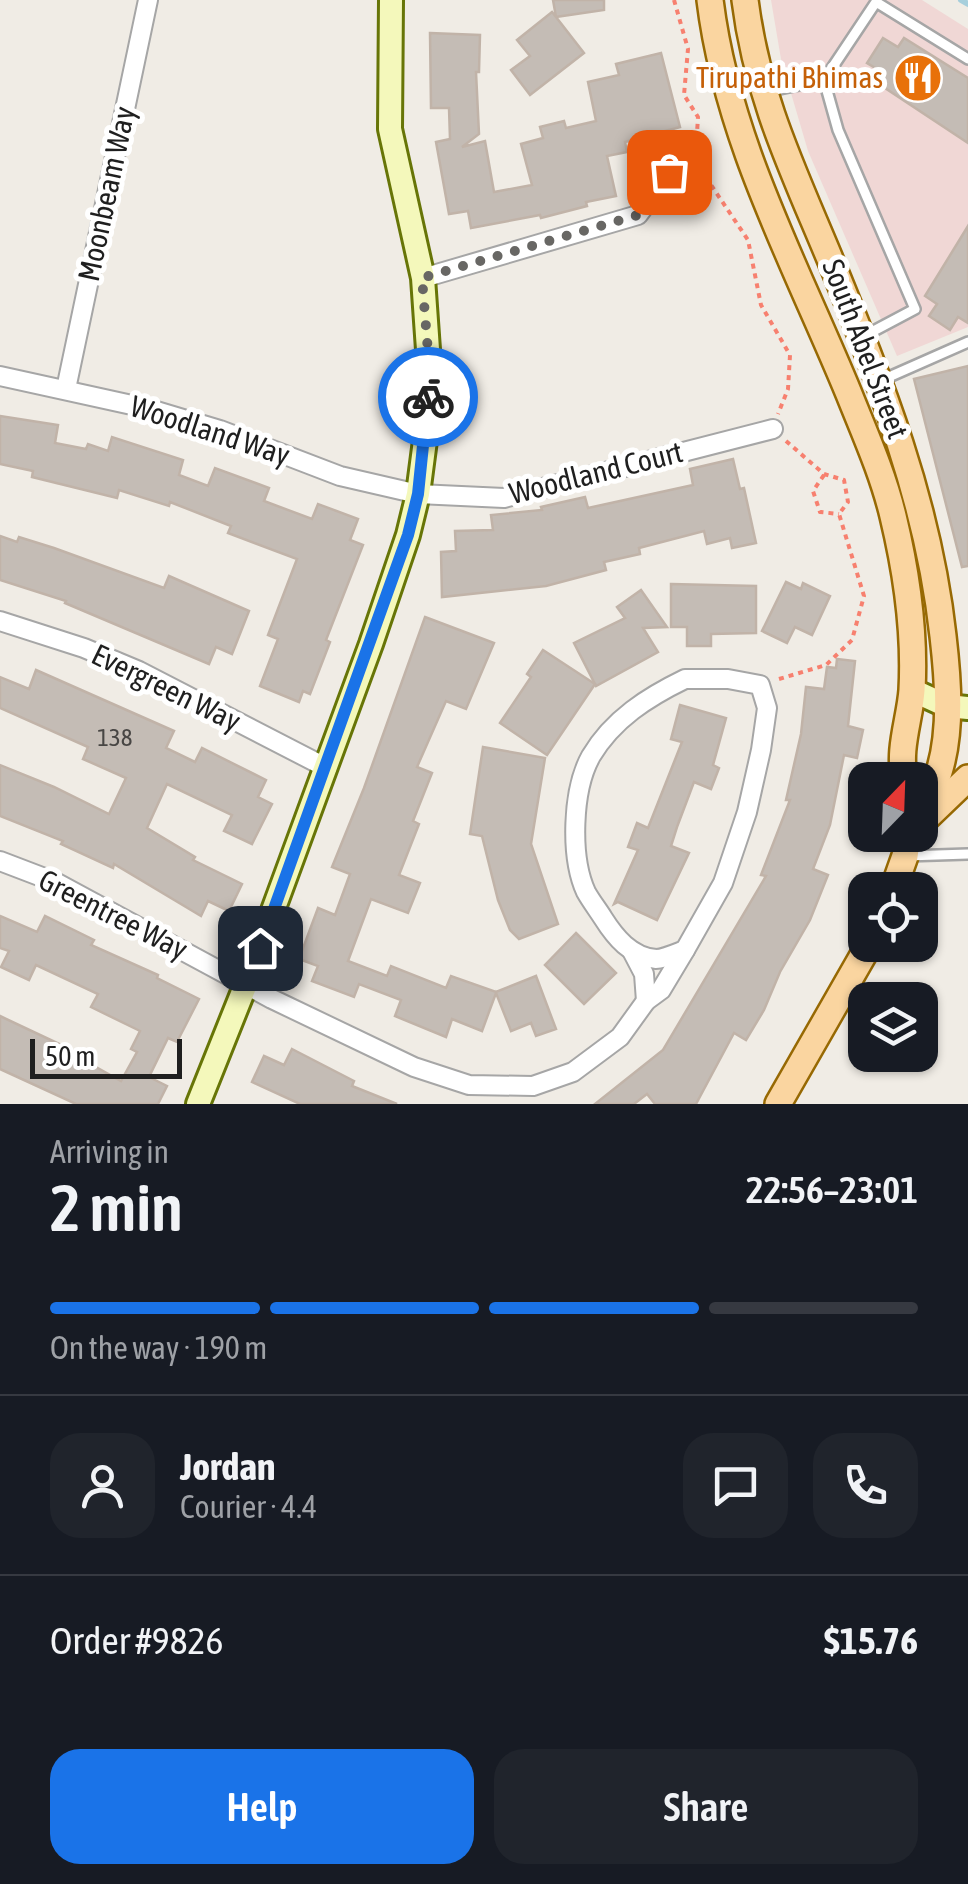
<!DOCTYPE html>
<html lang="en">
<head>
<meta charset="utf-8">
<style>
	body { margin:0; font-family:"Asap Condensed",sans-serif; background:#20242c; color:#f1f3f6; height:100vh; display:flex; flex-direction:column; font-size:38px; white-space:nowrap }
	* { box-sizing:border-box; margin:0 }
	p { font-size:32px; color:#9ea1a6 }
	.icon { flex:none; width:55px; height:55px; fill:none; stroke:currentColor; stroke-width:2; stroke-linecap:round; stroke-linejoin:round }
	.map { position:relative; height:1104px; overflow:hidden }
	.side { display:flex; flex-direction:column; background:#171b24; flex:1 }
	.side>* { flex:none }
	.needle { width:65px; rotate:23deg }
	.controls { position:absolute; left:848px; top:762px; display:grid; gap:20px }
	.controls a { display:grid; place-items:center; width:90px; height:90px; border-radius:20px; background:#171b24; box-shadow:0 2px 8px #0004; font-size:50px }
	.scale { position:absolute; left:30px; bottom:25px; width:152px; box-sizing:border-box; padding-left:10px; border:5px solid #1f1f1f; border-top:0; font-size:28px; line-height:35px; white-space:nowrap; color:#1f1f1f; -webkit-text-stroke:8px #fff; paint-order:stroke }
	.pin { position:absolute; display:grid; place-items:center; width:85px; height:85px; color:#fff; margin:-42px; border-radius:20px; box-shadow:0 5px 15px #0006 }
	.courier { position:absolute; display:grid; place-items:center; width:100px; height:100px; margin:-50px; border:8px solid #1a73e8; border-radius:50%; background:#fff; color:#222; box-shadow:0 2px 12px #0007 }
	.headline em { font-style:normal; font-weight:600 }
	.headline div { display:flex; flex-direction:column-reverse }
	.headline { display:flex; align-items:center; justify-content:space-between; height:170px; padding:0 50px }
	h1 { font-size:65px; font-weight:600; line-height:75px }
	.bar { display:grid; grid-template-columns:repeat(4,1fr); gap:15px 10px; align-content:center; height:120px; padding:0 50px }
	.bar i { height:12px; border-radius:8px; background:#363941 }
	.bar .current { background:#1a73e8 }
	.bar p { grid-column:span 4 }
	.line { display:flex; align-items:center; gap:25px; padding:0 50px; border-top:2px solid #363941 }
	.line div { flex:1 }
	.round { display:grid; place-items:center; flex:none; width:105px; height:105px; border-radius:30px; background:#20242c }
	.primary-button { display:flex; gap:20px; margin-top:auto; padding:20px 50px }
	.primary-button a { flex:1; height:115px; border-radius:30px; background:#1a73e8; color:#fff; font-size:40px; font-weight:600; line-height:115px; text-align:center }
	.primary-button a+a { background:#20242c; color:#f1f3f6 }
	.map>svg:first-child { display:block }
	.commercial { fill:#f0d7d5 }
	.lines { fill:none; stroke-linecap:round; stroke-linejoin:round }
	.stream { stroke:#a7cfdc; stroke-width:6 }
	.building { fill:#c4bcb5; stroke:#c1b3a8; stroke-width:2.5 }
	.lane-casing { stroke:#a6a6a6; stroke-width:14 }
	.street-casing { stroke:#a6a6a6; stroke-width:22 }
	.secondary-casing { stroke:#677507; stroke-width:28 }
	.primary-casing { stroke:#976903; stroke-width:30 }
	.path { stroke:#f7806f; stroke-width:4; stroke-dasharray:5 5; stroke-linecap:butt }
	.lane { stroke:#fff; stroke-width:9 }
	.street { stroke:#fff; stroke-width:18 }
	.secondary { stroke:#f4f8bb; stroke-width:22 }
	.primary { stroke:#fad5a0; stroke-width:25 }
	.done { stroke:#686764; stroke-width:10; stroke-dasharray:0 18 }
	.route { stroke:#1a73e8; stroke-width:12 }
	.labels { text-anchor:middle; stroke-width:10; stroke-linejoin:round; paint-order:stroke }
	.number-label { font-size:25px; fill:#484644 }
	.food-label { font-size:30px; fill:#c56008; stroke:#fff; text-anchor:end }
	.street-label { font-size:30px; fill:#1f1f1f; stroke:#fff }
</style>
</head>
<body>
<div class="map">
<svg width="968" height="1104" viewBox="0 0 968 1104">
	<rect width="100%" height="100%" fill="#f0ece5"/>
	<polygon class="commercial" points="771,0 922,0 968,29 968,327 897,356 808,151 781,59"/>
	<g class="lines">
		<polyline class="stream" points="961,0 968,4"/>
	</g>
	<g class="building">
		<polygon points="553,0 604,0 604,10 556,17 584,53 530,95 511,70 530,56 517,40 552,12 556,17"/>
		<polygon points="430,33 480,35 479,72 476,72 479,134 462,147 485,141 494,192 532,185 521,144 543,138 540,127 564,121 566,128 596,121 588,82 619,75 616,64 661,53 680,127 625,142 627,152 607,156 616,196 586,202 587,206 541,218 540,215 471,228 468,211 449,214 436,142 450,139 449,108 431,108"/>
		<polygon points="883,38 898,47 904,38 968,78 968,143 876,82 882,72 867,63"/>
		<polygon points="968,226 968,323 958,317 950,330 929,316 937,304 925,296"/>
		<polygon points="968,366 968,566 962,567 914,379"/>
		<polygon points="0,416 58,425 55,443 86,449 88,444 108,451 112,437 183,460 179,475 208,486 215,468 269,488 264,501 312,519 318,504 358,519 350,540 363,545 326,640 330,642 310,694 303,691 299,702 260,686 278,639 268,635 297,559 228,533 231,526 170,502 169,506 119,490 117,498 32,477 33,471 0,464"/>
		<polygon points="733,459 740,489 744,488 756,543 732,548 730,538 707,544 704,531 639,548 640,554 604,562 606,570 546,586 442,597 441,552 456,551 455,531 493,530 491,515 542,510 541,507 585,497 588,508 693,485 690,469"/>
		<polygon points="0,536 17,542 19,537 54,548 164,588 169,576 249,611 232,654 216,647 209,664 65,603 66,601 0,580"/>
		<polygon points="786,582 801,589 803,583 830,596 812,635 795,627 787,643 762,631"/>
		<polygon points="671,584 756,586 756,633 711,634 711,646 687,646 687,627 671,627"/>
		<polygon points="641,590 667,627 643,628 658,652 596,686 574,643 625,618 617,607"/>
		<polygon points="425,617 494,643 466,709 446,701 417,767 432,773 413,821 419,824 399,875 420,883 408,913 371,899 348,961 387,976 391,966 446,988 451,976 496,992 536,976 556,1029 536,1036 531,1023 511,1031 496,993 482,1031 452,1019 446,1037 395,1016 401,1000 359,984 354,997 312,981 318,966 299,959 318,908 335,915 350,874 332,867 364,788"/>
		<polygon points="543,650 595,684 547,755 500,723 531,677 527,674"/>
		<polygon points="837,659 855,661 848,726 863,730 857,758 844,755 830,825 813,869 828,875 810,920 780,972 764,1010 746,1040 734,1033 696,1104 655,1104 647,1094 634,1104 595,1104 663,1050 766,876 761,875 790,800 786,800 801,734 806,687 824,689 827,667 836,668"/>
		<polygon points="36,670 174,731 166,748 195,762 202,748 266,780 258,797 272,804 252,844 224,831 232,815 167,784 147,828 195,857 193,860 242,884 229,911 208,901 201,916 114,864 113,868 61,844 63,841 0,816 0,765 54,787 109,814 126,778 83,759 88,747 0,708 0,677 29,689"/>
		<polygon points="680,705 726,718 713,765 719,768 711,789 694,782 677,827 671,846 689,853 657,920 618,902 614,904 638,850 628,847 637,823 648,828 682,742 671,739"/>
		<polygon points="483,747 545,758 531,844 558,924 519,939 510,930 498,900 482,836 470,834"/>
		<polygon points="0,916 37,932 45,916 94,940 91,945 158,975 157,978 199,999 177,1042 168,1038 149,1077 167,1086 158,1104 76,1104 0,1069 0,1016 72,1050 71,1053 121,1081 137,1052 131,1049 140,1031 91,1007 98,994 36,965 29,980 1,967 9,951 0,948"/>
		<polygon points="576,933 616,973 584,1004 545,965"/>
		<polygon points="292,1049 354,1081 352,1086 397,1104 300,1104 252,1082 264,1056 284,1065"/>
	</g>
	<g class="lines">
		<g class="lane-casing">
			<g id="lane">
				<polyline points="824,80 838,130 915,309 866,335"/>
				<polyline points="765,92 824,80 876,2 968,59"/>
				<polyline points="882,380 968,342"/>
				<polyline points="906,856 968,854"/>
				<polyline points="853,982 874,1000"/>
				<polyline points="920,1039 922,1041"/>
			</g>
		</g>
		<g class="street-casing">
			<g id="street">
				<polyline points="423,278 638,215 669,173"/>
				<polyline points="0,376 150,409 220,430 340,476 418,494 504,498 773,429"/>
				<polyline points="66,389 148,0"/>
				<polyline points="0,621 84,648 139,671 327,768"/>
				<path d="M685,679H728L760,685L767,708L761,750L747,812L723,883L685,950C677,953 664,959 656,959C631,957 615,937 603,918C598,910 591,901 586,892C570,857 572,790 591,756C613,719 648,697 685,679Z"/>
				<polyline points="0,861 55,882 272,999 414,1067 469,1085 533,1086 573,1072 620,1037 646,1001 661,990 685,950"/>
				<polyline points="632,951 644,974 646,1001"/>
			</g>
		</g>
		<g class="secondary-casing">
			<g id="secondary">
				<polyline points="912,690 947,706 968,708"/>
				<polyline points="198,1104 246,984 371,644 408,535 418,494 427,425 429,364 423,278 390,129 391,0"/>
			</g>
		</g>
		<g class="primary-casing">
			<g id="primary">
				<path d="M710,0C727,140 796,265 849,394C865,434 883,474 893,516C906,570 915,634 912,690C910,719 897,751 905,780"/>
				<path d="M745,0C757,97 793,170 830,259C881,384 928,500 943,636C948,679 952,730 939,772C936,783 926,794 920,804"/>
				<polyline points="920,824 968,778"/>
				<polyline points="893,890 905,856 908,835"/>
				<polyline points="778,1104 869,945"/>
			</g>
		</g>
		<g class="path">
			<polyline points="674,0 688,49 684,95 698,117 696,149 682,161"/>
			<polyline points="685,175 707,179 748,240 761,305 790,355 788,389 778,414"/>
			<polyline points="824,475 813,491 820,512 839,514"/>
			<polyline points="779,679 826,665 852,640 864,596 839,514 848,502 844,480 824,474 786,441"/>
		</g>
		<use href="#lane" class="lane"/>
		<use href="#street" class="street"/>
		<use href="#secondary" class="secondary"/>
		<use href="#primary" class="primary"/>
	</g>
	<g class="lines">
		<polyline class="done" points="428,397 429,364 422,278 638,215 669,172"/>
		<polyline class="route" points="260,948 408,535 418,494 428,397"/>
	</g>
	<defs>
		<g id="restaurant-disc" transform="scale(2.5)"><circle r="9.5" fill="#e8710a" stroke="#fff"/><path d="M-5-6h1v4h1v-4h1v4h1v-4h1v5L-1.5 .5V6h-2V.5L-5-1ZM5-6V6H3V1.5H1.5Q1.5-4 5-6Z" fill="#fff"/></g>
	</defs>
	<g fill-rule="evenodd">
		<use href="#restaurant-disc" x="918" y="78"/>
	</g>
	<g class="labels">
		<g class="number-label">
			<text x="115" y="746">138</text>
		</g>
		<g class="food-label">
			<text x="883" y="88">Tirupathi Bhimas</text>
		</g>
		<g class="street-label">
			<text transform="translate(107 194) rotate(-78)" y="10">Moonbeam Way</text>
			<text transform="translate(865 349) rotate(69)" y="10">South Abel Street</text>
			<text transform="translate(210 431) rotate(18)" y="10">Woodland Way</text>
			<text transform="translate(596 473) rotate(-14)" y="10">Woodland Court</text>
			<text transform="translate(166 688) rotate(26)" y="10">Evergreen Way</text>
			<text transform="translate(113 915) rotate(27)" y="10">Greentree Way</text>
		</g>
	</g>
</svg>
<div class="controls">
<a><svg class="needle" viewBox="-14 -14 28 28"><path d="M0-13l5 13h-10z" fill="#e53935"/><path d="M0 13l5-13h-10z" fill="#9ea1a6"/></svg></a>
<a><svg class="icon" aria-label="locate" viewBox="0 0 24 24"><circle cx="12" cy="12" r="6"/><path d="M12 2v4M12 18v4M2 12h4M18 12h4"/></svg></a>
<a><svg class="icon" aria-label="layers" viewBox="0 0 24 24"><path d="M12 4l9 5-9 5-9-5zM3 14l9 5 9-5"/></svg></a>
</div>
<div class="scale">50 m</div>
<div class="pin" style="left:669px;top:172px;background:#ea580c"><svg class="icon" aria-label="bag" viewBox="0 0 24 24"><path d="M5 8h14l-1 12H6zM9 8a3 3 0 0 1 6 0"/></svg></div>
<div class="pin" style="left:260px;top:948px;background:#1f2937"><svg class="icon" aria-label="home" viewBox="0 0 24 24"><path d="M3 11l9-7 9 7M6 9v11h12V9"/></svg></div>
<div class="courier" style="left:428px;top:397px"><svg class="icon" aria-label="bike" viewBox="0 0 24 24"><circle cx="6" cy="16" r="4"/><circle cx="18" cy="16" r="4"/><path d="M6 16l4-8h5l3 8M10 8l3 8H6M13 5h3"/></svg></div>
</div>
<section class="side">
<div class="headline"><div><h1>2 min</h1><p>Arriving in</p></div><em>22:56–23:01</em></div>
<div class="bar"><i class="current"></i><i class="current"></i><i class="current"></i><i></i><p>On the way · 190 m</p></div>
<div class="line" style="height:180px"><a class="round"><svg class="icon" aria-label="person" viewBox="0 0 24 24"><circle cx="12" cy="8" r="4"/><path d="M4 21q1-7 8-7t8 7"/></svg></a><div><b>Jordan</b><p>Courier · 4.4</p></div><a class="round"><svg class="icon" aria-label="chat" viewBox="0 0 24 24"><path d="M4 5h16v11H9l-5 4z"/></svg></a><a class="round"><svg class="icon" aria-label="phone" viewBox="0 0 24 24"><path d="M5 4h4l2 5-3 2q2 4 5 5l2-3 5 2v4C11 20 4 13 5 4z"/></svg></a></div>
<div class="line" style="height:130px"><div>Order #9826</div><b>$15.76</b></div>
<div class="primary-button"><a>Help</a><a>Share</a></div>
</section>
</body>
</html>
